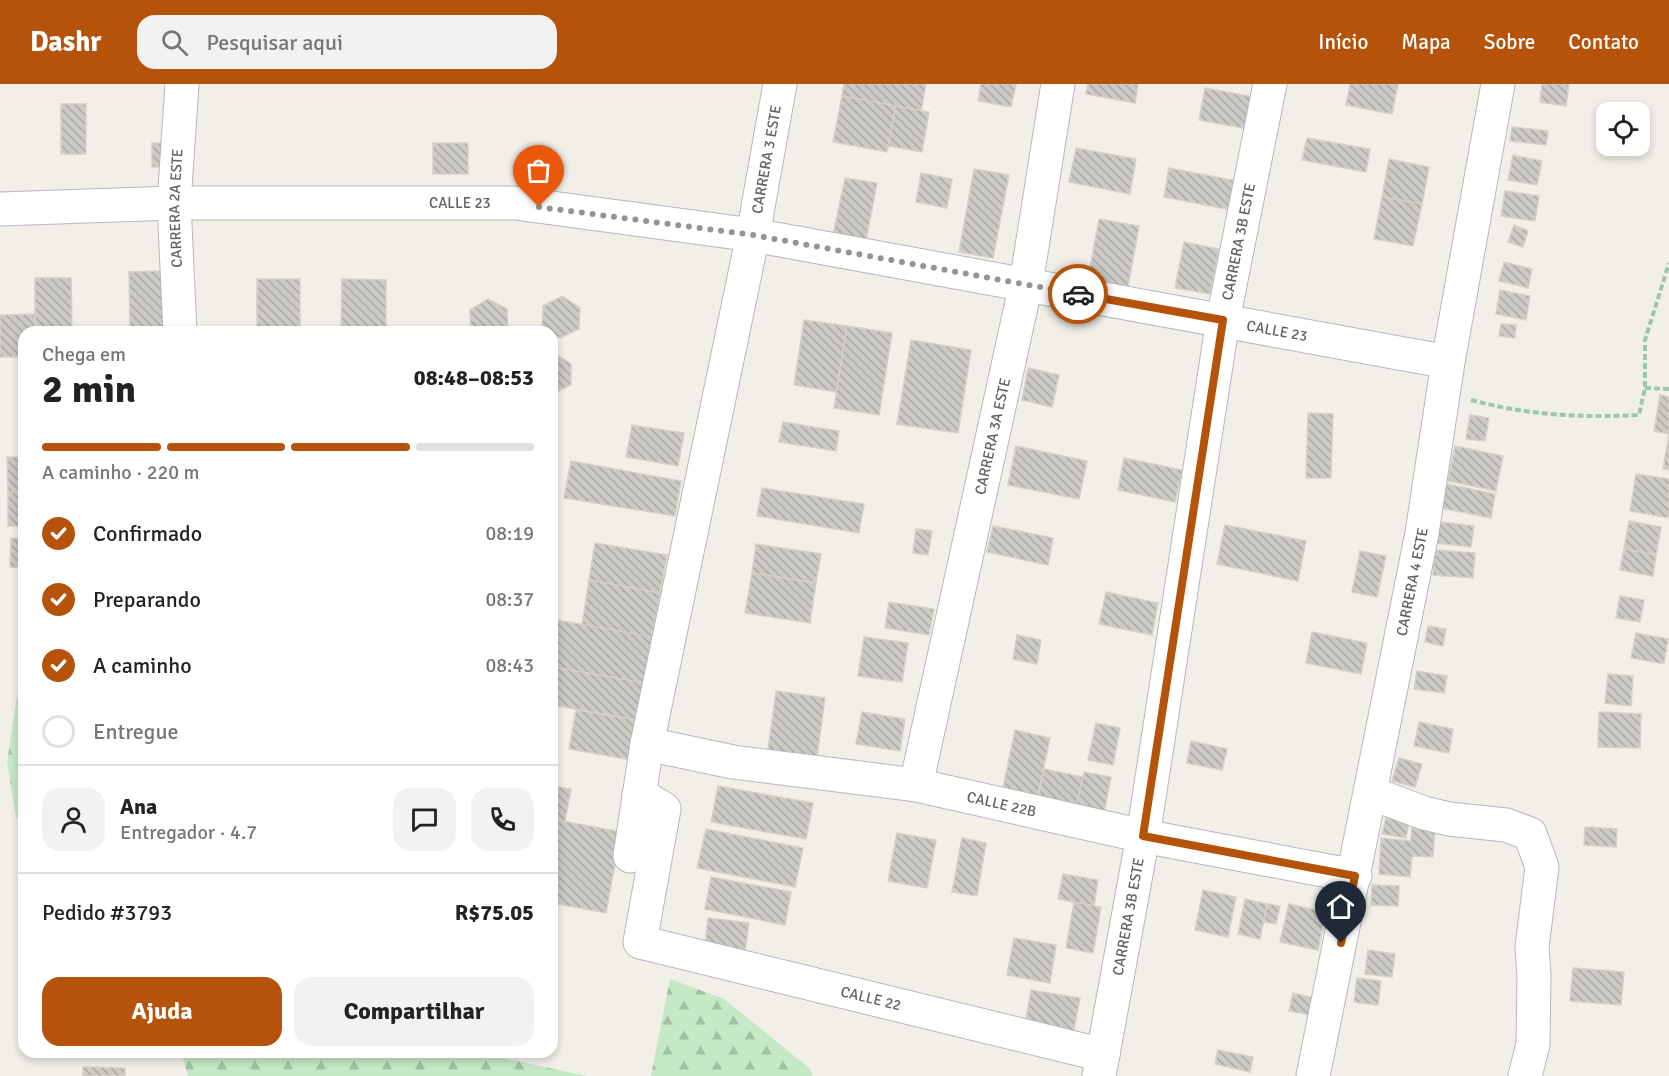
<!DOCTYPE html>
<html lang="pt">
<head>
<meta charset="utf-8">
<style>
	body { margin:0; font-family:Signika,sans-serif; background:#f2f2f2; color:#222; height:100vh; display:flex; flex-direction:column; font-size:22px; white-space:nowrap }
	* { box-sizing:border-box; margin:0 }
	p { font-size:20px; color:#767676 }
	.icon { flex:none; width:33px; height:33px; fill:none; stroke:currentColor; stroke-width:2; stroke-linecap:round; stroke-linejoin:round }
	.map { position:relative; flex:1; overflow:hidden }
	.drawer { position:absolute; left:18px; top:242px; width:540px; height:732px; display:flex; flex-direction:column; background:#fff; border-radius:18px; box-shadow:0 3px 9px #0003 }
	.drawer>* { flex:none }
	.tools { position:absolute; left:1596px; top:18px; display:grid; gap:12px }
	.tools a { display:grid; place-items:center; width:54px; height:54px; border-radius:12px; background:#fff; box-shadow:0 3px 9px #0003; font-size:30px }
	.pin { position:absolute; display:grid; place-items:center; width:51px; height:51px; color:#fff; margin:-62px -26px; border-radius:50% 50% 50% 0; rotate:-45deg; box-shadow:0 0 6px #0007 }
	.pin .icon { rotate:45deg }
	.courier { position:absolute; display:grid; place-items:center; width:60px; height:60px; margin:-30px; border:4px solid #b45309; border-radius:50%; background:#fff; color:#222; box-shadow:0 2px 8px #0007 }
	.summary em { font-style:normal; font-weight:700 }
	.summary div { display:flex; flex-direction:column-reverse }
	.summary { display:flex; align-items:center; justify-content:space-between; height:102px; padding:0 24px }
	h1 { font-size:39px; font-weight:700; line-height:45px }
	.bar { display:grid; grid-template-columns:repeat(4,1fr); gap:9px 6px; align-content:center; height:72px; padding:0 24px }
	.bar i { height:8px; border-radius:4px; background:#e0e0e0 }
	.bar .current { background:#b45309 }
	.bar p { grid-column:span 4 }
	.line { display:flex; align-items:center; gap:15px; padding:0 24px; border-top:2px solid #e0e0e0 }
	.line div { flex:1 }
	.round { display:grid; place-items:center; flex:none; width:63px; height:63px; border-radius:18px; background:#f2f2f2 }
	ol { padding:0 24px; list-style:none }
	li { display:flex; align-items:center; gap:18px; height:66px }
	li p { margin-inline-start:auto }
	li .icon { padding:6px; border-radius:50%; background:#b45309; color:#fff; stroke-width:4 }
	li:last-child { color:#767676 }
	li i { width:33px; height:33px; border:3px solid #e0e0e0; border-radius:50% }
	.action { display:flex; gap:12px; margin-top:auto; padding:12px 24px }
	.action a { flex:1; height:69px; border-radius:18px; background:#b45309; color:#fff; font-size:24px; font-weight:700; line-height:69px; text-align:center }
	.action a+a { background:#f2f2f2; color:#222 }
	header { display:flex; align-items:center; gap:36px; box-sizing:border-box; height:84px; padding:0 30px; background:#b45309; color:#fff }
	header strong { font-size:28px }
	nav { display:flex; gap:33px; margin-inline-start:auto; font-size:21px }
	.search { width:420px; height:54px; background:#f2f2f2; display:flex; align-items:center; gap:15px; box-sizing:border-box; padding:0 21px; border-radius:18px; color:#767676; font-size:22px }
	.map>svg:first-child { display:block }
	.forest { fill:url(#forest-firs) }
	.building { fill:url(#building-back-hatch); stroke:#d6d1c6; stroke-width:1.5 }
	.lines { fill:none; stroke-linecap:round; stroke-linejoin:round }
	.street-casing { stroke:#b5b8bc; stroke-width:35 }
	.path { stroke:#9cc7a9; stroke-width:4; stroke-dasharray:6 3; stroke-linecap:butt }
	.street { stroke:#fff; stroke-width:33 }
	.done { stroke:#929495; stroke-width:6; stroke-dasharray:0 10.8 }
	.route { stroke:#b45309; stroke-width:8 }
	.labels { text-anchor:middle; stroke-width:5; stroke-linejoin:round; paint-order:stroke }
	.street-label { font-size:15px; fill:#5f6368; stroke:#fff }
</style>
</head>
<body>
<header>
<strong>Dashr</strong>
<div class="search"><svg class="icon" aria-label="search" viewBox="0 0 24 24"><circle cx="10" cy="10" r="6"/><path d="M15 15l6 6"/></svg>Pesquisar aqui</div>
<nav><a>Início</a><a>Mapa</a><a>Sobre</a><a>Contato</a></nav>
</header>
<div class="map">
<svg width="1669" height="992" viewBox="0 0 1669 992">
	<defs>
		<pattern id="forest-firs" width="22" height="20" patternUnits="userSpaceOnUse" patternTransform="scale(1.5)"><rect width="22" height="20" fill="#c5e8c5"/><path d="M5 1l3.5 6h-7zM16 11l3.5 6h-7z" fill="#a3c0a4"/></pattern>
		<pattern id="building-back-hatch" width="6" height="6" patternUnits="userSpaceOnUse" patternTransform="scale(1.5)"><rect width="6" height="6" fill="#cccac5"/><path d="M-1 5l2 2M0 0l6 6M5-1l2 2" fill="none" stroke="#a9a8a4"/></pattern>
	</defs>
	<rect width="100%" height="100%" fill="#f1efe8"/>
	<g class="forest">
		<polygon points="21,587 24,587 24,739 16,733 7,678"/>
		<polygon points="670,895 724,915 809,984 813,992 651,992"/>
		<polygon points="181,968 499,968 499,973 586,992 188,992"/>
	</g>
	<g class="building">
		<polygon points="844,0 926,0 921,27 842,12"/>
		<polygon points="981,0 1016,0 1011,23 978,17"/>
		<polygon points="1088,0 1138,0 1135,19 1086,10"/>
		<polygon points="1350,0 1398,0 1392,30 1346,21"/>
		<polygon points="1542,0 1569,0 1566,22 1540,18"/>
		<polygon points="1205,4 1254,13 1247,45 1199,36"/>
		<polygon points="842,12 896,22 887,68 833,58"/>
		<rect x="61" y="20" width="25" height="50"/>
		<polygon points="896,22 929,28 922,68 888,62"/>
		<polygon points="1512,43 1548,47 1546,61 1510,57"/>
		<polygon points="1307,54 1370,65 1366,88 1302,76"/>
		<rect x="152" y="59" width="19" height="24"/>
		<rect x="433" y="59" width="35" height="31"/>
		<polygon points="1076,64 1136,75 1130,110 1069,98"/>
		<polygon points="1513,71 1542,77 1537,101 1508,96"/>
		<polygon points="1389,75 1429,83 1422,120 1382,113"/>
		<polygon points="1169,84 1237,97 1232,126 1164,113"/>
		<polygon points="974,85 1009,91 993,174 959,168"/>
		<polygon points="921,89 952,95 947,124 916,118"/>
		<polygon points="845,94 877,99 866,157 833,151"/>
		<polygon points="1505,107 1539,112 1535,137 1501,132"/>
		<polygon points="1382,113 1422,120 1413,162 1374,155"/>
		<polygon points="1099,135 1139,142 1128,203 1088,195"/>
		<polygon points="1514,141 1528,147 1523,163 1508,158"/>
		<polygon points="1184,158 1219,165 1210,210 1175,204"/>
		<polygon points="1504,178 1532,185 1528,204 1499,197"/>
		<polygon points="166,187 167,243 130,243 129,188"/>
		<polygon points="35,194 71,194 72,248 35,248"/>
		<rect x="257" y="195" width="43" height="53"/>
		<polygon points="342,195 386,196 386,248 341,248"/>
		<polygon points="1500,206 1530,212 1526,236 1496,230"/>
		<polygon points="562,212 580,224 579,245 560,254 542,243 543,222"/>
		<polygon points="488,215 507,225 508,246 506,248 471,248 470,226"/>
		<polygon points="35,230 35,248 24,248 24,273 0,273 0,231"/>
		<polygon points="804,236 847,242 836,308 794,301"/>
		<polygon points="1501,240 1516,241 1515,254 1499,252"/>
		<polygon points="847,242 892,249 879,331 834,324"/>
		<polygon points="167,243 167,248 114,248 114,244"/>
		<polygon points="911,256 971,266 958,349 897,340"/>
		<polygon points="554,269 571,280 571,301 552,310 552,270"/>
		<polygon points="1028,284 1059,291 1052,323 1022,316"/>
		<polygon points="1660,311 1669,313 1669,350 1654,347"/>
		<polygon points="1308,329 1333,330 1331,394 1306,394"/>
		<polygon points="1470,331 1489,334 1485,357 1466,355"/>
		<polygon points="783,338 839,347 836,367 779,358"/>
		<polygon points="632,341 684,349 678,382 626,373"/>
		<polygon points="1669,350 1669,386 1663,385"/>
		<polygon points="1016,362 1087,377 1079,415 1008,401"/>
		<polygon points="1455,362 1503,372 1496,407 1448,397"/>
		<polygon points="7,373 24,373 24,408 8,408"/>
		<polygon points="1124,374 1182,386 1175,418 1118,406"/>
		<polygon points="571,377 681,397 675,432 564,414"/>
		<polygon points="1636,390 1669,395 1669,434 1630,427"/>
		<polygon points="1447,400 1495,410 1491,434 1441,424"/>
		<polygon points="762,404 864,420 859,449 757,432"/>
		<rect x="8" y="408" width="16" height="34"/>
		<polygon points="1629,437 1661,443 1656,471 1624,465"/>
		<polygon points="1440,438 1474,442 1471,463 1437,459"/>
		<polygon points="1225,441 1306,457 1298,497 1217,480"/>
		<polygon points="993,442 1053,454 1048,481 987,468"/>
		<polygon points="916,445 932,447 928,471 913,469"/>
		<polygon points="11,454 24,455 24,484 10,483"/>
		<polygon points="595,459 667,471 660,509 589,496"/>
		<polygon points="756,460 821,470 816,499 752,489"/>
		<polygon points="1624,465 1656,471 1653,492 1620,486"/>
		<polygon points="1435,466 1475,469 1473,494 1433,491"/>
		<polygon points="1360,467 1386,472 1377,513 1352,508"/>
		<polygon points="752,489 816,499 810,539 745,529"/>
		<polygon points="589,496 660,509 652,553 582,541"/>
		<polygon points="1106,508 1158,519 1152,551 1099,540"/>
		<polygon points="1620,512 1644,516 1640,538 1616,534"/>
		<polygon points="889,518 934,525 929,551 885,544"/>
		<polygon points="552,535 652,553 645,599 552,583"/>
		<polygon points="1428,542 1446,545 1443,562 1425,558"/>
		<polygon points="1312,548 1367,559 1361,590 1306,579"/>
		<polygon points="1636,549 1668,555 1664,580 1631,574"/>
		<polygon points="1017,551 1041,556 1037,580 1013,575"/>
		<polygon points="864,553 908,559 902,598 858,592"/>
		<polygon points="552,583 645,599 638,636 552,621"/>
		<polygon points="1417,587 1447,592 1444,609 1414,605"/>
		<polygon points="1608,590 1633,592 1631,622 1605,619"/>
		<polygon points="776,607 825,614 817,673 768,666"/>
		<polygon points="576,626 638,636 631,676 569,665"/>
		<polygon points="862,628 905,635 900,667 856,660"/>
		<polygon points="1599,628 1641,630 1640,664 1598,663"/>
		<polygon points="1419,638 1453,645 1449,669 1414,662"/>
		<polygon points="1096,639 1120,644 1113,681 1088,676"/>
		<polygon points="1015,646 1050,654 1038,711 1003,704"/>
		<polygon points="1191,657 1227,665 1222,686 1187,679"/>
		<polygon points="1399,674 1422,680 1415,703 1392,697"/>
		<polygon points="1044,685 1083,693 1075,729 1037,720"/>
		<polygon points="1084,688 1111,693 1103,734 1075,729"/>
		<polygon points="552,702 571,705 565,738 552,735"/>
		<polygon points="718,702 813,719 806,755 711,738"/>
		<polygon points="1386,733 1409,738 1406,754 1382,750"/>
		<polygon points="552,735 621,748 606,829 552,819"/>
		<polygon points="1412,741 1435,743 1433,773 1412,772 1410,793 1379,790 1381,754 1411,757"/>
		<polygon points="1585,743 1617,745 1616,763 1584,761"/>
		<polygon points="706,745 803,764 795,803 697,784"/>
		<polygon points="897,749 936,756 927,804 888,797"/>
		<polygon points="962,754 986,759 977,812 952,808"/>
		<polygon points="1063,790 1098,796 1094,822 1058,815"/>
		<polygon points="711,793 791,808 785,841 705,825"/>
		<polygon points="1372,801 1399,802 1398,822 1371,821"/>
		<polygon points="1203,806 1236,813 1228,853 1195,846"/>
		<polygon points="1245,815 1267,820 1260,855 1238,850"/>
		<polygon points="1074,818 1101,823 1093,869 1066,864"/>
		<polygon points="1267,820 1280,822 1276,840 1264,838"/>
		<polygon points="1289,820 1326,828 1318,866 1280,858"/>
		<polygon points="708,834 749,839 745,867 705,862"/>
		<polygon points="1014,854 1056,861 1050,899 1007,891"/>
		<polygon points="1368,866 1395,870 1392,893 1365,890"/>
		<polygon points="1573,884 1624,888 1621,921 1570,917"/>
		<polygon points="1357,894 1381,897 1378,921 1354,918"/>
		<polygon points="1031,906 1080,914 1073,950 1025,941"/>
		<polygon points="1293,909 1314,914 1311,931 1289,927"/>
		<polygon points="1218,966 1253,973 1250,988 1215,980"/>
		<polygon points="83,983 125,984 125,992 83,992"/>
	</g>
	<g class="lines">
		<g class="street-casing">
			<g id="street">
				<path id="s1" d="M0,125L174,119H515L753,151L1448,278"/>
				<path id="s2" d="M180,248L174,119L182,0"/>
				<path id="s3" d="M647,660L733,678L916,701L1143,752L1355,792"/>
				<path id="s4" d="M916,701L1026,200L1058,0"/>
				<polyline points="1371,709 1424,729 1449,735 1506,741 1530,750 1542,783 1532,863 1534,892 1533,960 1525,992"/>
				<path id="s5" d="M639,710L664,725L640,858L1103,971"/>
				<path id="s6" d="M630,772L647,660L753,151L780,0"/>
				<path id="s7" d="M1099,992L1143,752L1223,236L1270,0"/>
				<path id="s8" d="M1313,992L1422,449L1448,278L1498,0"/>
			</g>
		</g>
		<g class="path">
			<polyline points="1645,304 1669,305"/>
			<path d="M1471,316C1527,331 1581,334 1639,331L1645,304V256L1669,179"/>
		</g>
		<use href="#street" class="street"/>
	</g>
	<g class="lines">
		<polyline class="done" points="539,123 753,151 1078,210"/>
		<polyline class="route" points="1078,210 1223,236 1143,752 1355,792 1341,859"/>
	</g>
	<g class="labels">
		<g class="street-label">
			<text dy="5" stroke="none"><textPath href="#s6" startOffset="710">CARRERA 3 ESTE</textPath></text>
			<text dy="5" stroke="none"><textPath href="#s1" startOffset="460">CALLE 23</textPath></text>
			<text dy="5" stroke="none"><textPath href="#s2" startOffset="124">CARRERA 2A ESTE</textPath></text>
			<text dy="5" stroke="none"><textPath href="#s7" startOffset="846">CARRERA 3B ESTE</textPath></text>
			<text dy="5" stroke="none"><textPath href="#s1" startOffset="1288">CALLE 23</textPath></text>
			<text dy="5" stroke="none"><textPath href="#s4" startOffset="357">CARRERA 3A ESTE</textPath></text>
			<text dy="5" stroke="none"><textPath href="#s8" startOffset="504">CARRERA 4 ESTE</textPath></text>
			<text dy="5" stroke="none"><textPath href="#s3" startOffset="360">CALLE 22B</textPath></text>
			<text dy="5" stroke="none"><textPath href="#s7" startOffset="162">CARRERA 3B ESTE</textPath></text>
			<text dy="5" stroke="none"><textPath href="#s5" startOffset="402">CALLE 22</textPath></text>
		</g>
	</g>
</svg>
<div class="tools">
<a><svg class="icon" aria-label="locate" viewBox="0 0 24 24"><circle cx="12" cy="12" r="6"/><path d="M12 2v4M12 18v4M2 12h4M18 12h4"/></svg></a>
</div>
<div class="pin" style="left:539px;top:123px;background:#ea580c"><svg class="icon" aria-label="bag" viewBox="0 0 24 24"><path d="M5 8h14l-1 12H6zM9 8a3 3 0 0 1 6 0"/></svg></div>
<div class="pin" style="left:1341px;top:859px;background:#1f2937"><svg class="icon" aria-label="home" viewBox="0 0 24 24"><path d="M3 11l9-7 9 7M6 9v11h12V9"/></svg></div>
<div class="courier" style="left:1078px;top:210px"><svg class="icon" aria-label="car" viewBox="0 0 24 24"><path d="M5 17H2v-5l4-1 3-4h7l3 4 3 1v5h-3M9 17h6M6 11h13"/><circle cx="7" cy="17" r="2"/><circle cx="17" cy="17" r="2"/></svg></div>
<section class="drawer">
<div class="summary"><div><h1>2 min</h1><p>Chega em</p></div><em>08:48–08:53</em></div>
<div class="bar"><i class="current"></i><i class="current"></i><i class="current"></i><i></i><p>A caminho · 220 m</p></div>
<ol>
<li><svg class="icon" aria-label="check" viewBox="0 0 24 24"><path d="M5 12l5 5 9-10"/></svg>Confirmado<p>08:19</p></li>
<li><svg class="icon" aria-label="check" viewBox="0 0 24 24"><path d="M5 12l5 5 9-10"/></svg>Preparando<p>08:37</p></li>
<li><svg class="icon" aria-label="check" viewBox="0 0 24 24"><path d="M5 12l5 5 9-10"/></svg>A caminho<p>08:43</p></li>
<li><i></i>Entregue</li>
</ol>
<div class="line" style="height:108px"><a class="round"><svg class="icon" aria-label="person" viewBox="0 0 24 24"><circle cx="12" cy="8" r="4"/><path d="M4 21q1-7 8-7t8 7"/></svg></a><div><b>Ana</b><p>Entregador · 4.7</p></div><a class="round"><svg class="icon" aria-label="chat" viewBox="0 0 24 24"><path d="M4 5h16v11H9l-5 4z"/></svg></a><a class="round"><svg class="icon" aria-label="phone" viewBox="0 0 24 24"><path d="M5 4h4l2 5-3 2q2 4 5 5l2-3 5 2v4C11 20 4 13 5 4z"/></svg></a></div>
<div class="line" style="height:78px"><div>Pedido #3793</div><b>R$75.05</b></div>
<div class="action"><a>Ajuda</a><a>Compartilhar</a></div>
</section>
</div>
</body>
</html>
